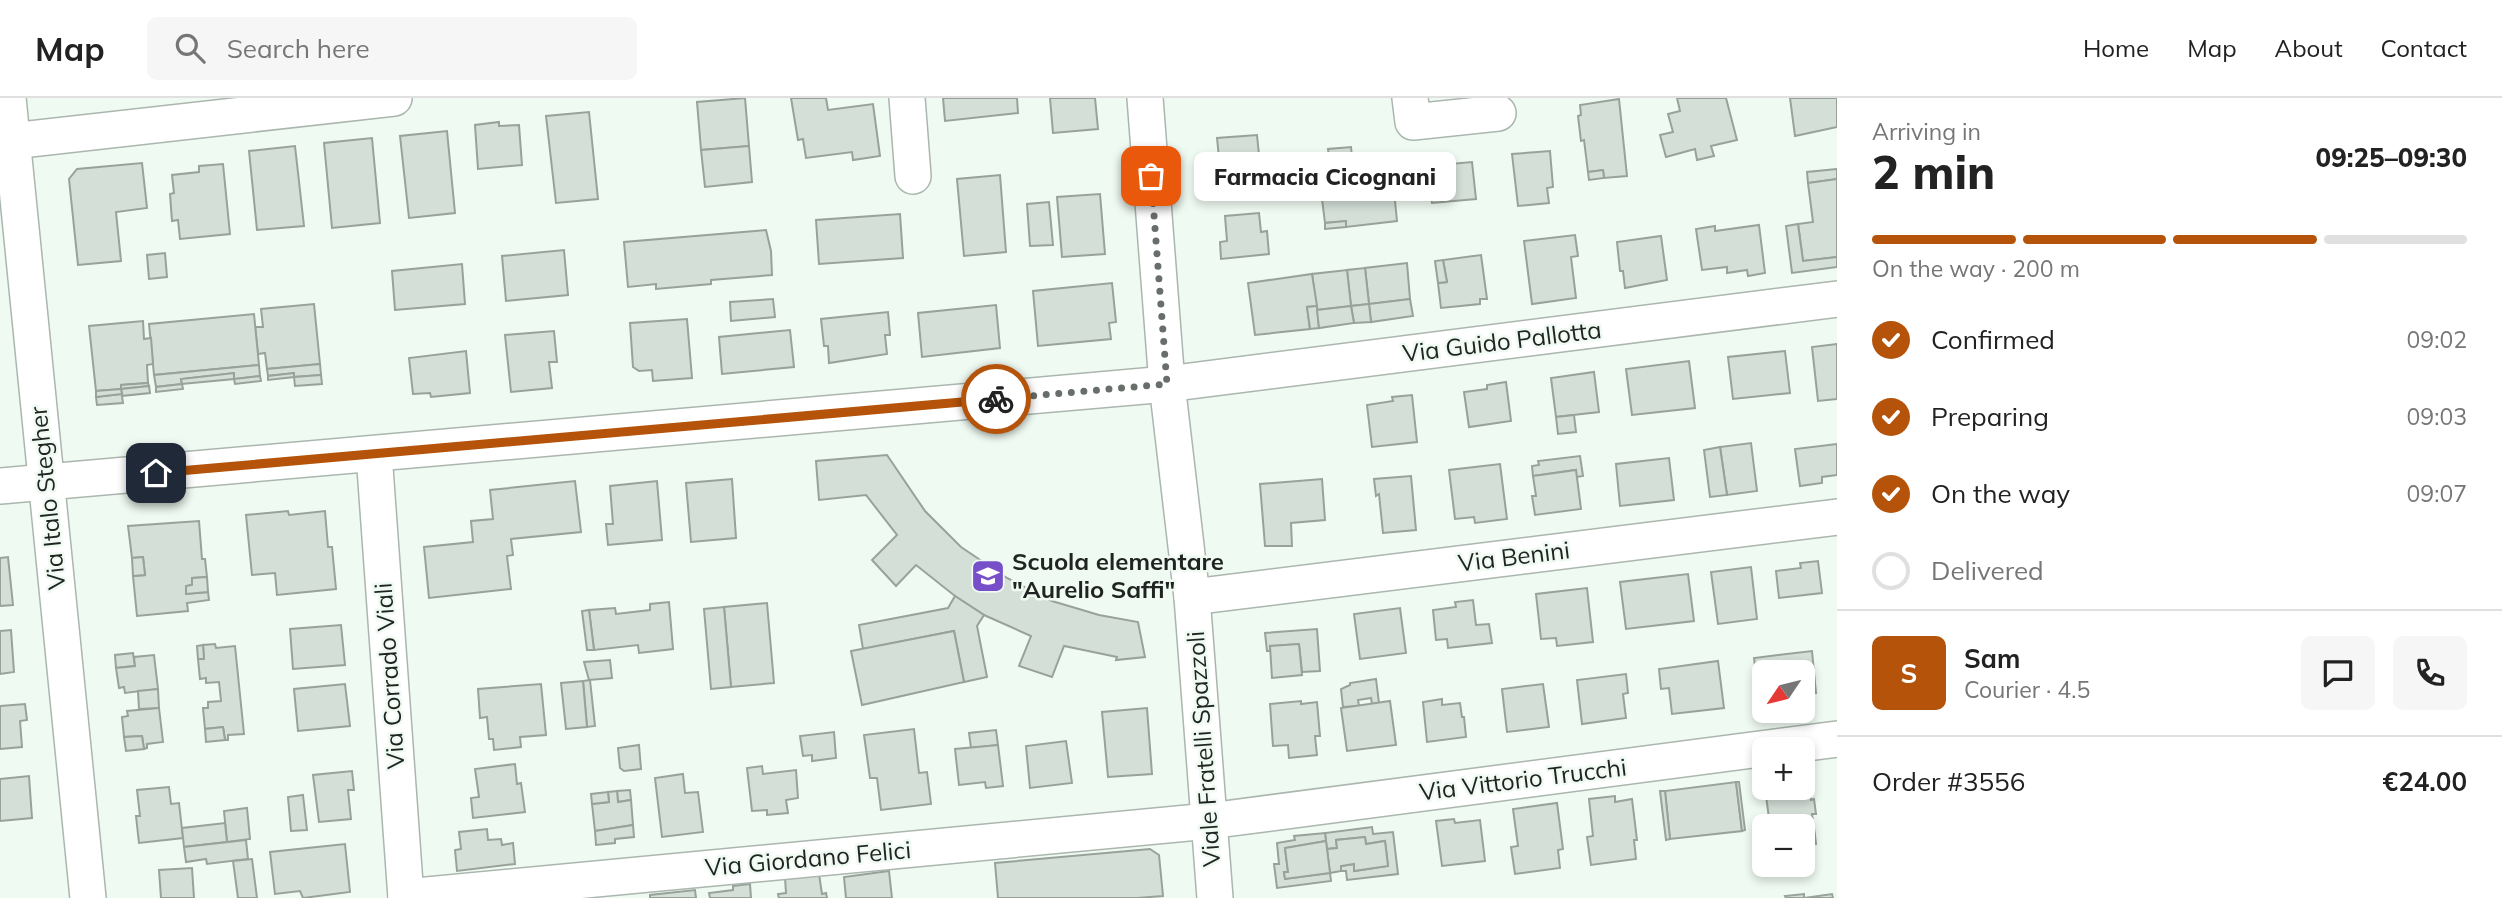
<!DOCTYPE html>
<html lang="en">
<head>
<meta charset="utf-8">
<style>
	body { margin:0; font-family:Mulish,sans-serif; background:#f6f6f6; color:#222; height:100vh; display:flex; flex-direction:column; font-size:26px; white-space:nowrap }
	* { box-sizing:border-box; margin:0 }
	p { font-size:23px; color:#767676 }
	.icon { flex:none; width:38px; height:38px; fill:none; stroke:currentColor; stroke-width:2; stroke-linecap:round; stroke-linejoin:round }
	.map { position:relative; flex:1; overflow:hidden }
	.details { display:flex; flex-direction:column; background:#fff; width:665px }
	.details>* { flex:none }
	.needle { width:46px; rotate:235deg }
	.fabs { position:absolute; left:1752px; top:562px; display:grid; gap:14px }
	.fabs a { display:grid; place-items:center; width:63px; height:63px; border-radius:10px; background:#fff; box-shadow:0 4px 10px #0003; font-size:35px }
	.pin { position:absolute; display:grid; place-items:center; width:60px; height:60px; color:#fff; margin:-30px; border-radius:14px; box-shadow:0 4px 10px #0006 }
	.courier { position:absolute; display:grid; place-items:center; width:70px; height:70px; margin:-35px; border:5px solid #b45309; border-radius:50%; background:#fff; color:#222; box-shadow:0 2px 9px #0007 }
	.bubble { position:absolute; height:49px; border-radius:10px; background:#fff; box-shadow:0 4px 10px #0003; font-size:23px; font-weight:800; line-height:49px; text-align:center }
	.head em { font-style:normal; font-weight:800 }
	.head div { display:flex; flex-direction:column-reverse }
	.head { display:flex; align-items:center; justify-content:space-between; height:119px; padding:0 35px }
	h1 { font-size:46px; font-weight:800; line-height:52px }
	.bar { display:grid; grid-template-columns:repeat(4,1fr); gap:10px 7px; align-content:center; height:84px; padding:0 35px }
	.bar i { height:9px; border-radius:5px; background:#e0e0e0 }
	.bar .active { background:#b45309 }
	.bar p { grid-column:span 4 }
	.line { display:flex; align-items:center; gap:18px; padding:0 35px; border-top:2px solid #e0e0e0 }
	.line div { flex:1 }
	.round { display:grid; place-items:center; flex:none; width:74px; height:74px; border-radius:10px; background:#f6f6f6 }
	ol { padding:0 35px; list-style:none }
	li { display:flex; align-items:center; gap:21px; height:77px }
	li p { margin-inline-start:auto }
	li .icon { padding:7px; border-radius:50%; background:#b45309; color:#fff; stroke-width:4 }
	li:last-child { color:#767676 }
	li i { width:38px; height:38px; border:4px solid #e0e0e0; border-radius:50% }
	header { display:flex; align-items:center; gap:42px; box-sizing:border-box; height:98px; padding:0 35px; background:#fff; border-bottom:2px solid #e0e0e0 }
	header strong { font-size:33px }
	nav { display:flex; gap:38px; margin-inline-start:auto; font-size:24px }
	.search { width:490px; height:63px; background:#f6f6f6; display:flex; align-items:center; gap:18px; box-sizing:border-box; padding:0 24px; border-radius:10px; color:#767676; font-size:26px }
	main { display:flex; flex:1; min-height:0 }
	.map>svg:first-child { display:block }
	.building { fill:#d4dfd8; stroke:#98a29b; stroke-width:2 }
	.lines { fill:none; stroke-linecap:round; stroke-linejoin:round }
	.minor-casing { stroke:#abb6af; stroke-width:38 }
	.minor { stroke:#fff; stroke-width:35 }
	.done { stroke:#686e6a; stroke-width:7; stroke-dasharray:0 12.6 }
	.route { stroke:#b45309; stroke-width:9 }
	.labels { text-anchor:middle; stroke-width:5; stroke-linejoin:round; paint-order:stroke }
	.street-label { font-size:24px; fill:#1f2321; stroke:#effaf2 }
	.poi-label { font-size:24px; font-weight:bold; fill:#1f2321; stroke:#effaf2; text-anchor:start }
</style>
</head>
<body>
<header>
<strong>Map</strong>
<div class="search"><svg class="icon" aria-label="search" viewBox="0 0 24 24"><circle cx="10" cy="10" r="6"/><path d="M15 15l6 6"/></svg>Search here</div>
<nav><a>Home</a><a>Map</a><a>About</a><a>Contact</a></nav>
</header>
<main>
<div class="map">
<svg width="1837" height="800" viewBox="0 0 1837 800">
	<rect width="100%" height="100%" fill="#effaf2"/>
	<g class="building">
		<polygon points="745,0 749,48 701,52 697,4"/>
		<polygon points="791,0 826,0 828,12 873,6 880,58 853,62 852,54 806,60 803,41 798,42"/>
		<polygon points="943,0 1017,0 1018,15 945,23"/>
		<polygon points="1050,0 1095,0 1098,31 1053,35"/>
		<polygon points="1677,0 1726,0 1737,42 1711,48 1714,58 1697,62 1695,51 1666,59 1660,37 1673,34 1668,16 1680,13"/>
		<polygon points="1790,0 1837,0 1837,29 1795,38"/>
		<polygon points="1619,1 1627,78 1604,80 1603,72 1588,74 1584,42 1581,43 1578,18 1581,17 1580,7"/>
		<polygon points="589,14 598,101 556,105 546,18"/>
		<polygon points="499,24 499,28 519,27 522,67 478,71 475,27"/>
		<polygon points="447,33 455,115 409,120 400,38"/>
		<polygon points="1257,37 1259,57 1266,56 1268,78 1214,82 1212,61 1219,60 1217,40"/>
		<polygon points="372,40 380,125 332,130 324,45"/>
		<polygon points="295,48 304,128 257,132 249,53"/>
		<polygon points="749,48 752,84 705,89 701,52"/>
		<polygon points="1351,49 1354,77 1332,80 1328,51"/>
		<polygon points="1550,53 1553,89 1547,90 1549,105 1518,108 1512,56"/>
		<polygon points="1329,57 1333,92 1290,97 1287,68 1307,66 1306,59"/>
		<polygon points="1472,64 1476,101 1432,105 1428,68"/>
		<polygon points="142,65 147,110 116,114 121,163 78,167 69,81 77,71"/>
		<polygon points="223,66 230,136 180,141 178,122 172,123 170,96 174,95 172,77 199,74 199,68"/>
		<polygon points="1837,71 1837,81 1808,85 1807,74"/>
		<polygon points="1603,72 1604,80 1589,82 1588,74"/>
		<polygon points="1392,73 1397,123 1346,129 1346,123 1325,125 1321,93 1333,92 1332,80"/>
		<polygon points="1000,77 1006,154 964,158 957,81"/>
		<polygon points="1837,81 1837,159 1803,163 1798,126 1813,124 1808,85"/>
		<polygon points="1100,96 1105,156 1062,159 1057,99"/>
		<polygon points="1049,104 1053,147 1030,148 1027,106"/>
		<polygon points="1259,115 1261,134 1267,133 1269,156 1221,161 1220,144 1227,143 1225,118"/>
		<polygon points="900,116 903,160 819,166 816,122"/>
		<polygon points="1346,123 1346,129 1325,131 1325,125"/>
		<polygon points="1798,126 1803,163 1837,159 1837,169 1792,175 1786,128"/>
		<polygon points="1759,127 1765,175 1748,178 1747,172 1727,175 1727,169 1702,172 1696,131 1715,128 1715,133"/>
		<polygon points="766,132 771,153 772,177 711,182 711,186 656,191 656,186 628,189 624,144"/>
		<polygon points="1575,137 1578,158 1571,159 1576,200 1532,206 1524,143"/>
		<polygon points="1661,138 1667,182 1625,190 1623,173 1620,173 1617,144"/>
		<polygon points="564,152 568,197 506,203 502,158"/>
		<polygon points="165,155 167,179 149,181 147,157"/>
		<polygon points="1481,157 1487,201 1480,201 1480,206 1441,210 1438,185 1447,184 1443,162"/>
		<polygon points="1443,162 1447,184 1438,185 1435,163"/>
		<polygon points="1407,165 1410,201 1369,206 1365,170"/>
		<polygon points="462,166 465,206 395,212 392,173"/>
		<polygon points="1365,170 1369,206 1351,208 1347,172"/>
		<polygon points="1347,172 1351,208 1317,212 1312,176"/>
		<polygon points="1312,176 1317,208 1307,209 1310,231 1255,237 1248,185"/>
		<polygon points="1112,185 1116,224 1109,225 1111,241 1038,248 1033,193"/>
		<polygon points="773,201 775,219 731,223 730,204"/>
		<polygon points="1410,201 1413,218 1371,224 1369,206"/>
		<polygon points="314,206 320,266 267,271 265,255 258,256 255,229 263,229 261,211"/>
		<polygon points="1369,206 1371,224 1354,225 1351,208"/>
		<polygon points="996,207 1000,250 922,259 918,215"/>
		<polygon points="1317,208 1319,230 1310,231 1307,209"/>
		<polygon points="1351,208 1354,225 1319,230 1317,212"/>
		<polygon points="888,214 890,237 885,237 887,256 829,265 828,248 824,248 821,221"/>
		<polygon points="254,216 259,267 154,277 149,226"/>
		<polygon points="687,221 692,280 653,283 652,272 639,273 633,269 630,225"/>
		<polygon points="143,223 144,241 151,240 153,266 147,267 148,285 121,287 121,291 96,293 89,228"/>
		<polygon points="790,232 794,269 722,276 719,239"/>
		<polygon points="554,233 557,264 549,264 552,290 511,294 505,237"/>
		<polygon points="1837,246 1837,301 1818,303 1812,249"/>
		<polygon points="466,253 470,295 431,299 430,295 413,296 409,260"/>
		<polygon points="1785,253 1790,295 1733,301 1728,259"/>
		<polygon points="1689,263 1695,310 1632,317 1626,271"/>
		<polygon points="320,266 321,277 294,279 294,275 268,278 267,271"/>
		<polygon points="259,267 260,278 234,281 234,275 181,281 182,286 156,289 154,277"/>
		<polygon points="1594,274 1599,314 1556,319 1551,280"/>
		<polygon points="234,275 234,281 182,286 181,281"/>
		<polygon points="294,275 294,279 268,282 268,278"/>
		<polygon points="321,277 322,286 295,288 294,279"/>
		<polygon points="260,278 261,283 235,286 234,281"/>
		<polygon points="1506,284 1511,323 1469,329 1464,294 1487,291 1487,287"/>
		<polygon points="148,285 149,288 121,291 121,287"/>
		<polygon points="182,286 183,291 156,294 156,289"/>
		<polygon points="149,288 150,295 122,298 123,305 97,307 96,299 122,296 121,291"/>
		<polygon points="121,291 122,296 96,299 96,293"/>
		<polygon points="1412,297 1417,344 1372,349 1367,307 1393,303 1392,299"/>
		<polygon points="1574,317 1576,334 1558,336 1556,319"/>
		<polygon points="1751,345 1757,393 1727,397 1720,349"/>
		<polygon points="1837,346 1837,377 1822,379 1822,385 1800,388 1795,351"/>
		<polygon points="1720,349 1727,397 1710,399 1704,352"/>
		<polygon points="887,357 925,413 961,449 1007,480 1052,503 1099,517 1138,524 1145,559 1116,562 1117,559 1064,548 1052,579 1019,568 1031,538 984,517 955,498 916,467 896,488 872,462 897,437 866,397 819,402 816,363"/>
		<polygon points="1580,358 1583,378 1576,379 1576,372 1533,378 1532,368 1539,367 1538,363"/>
		<polygon points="1669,360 1674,402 1620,408 1616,366"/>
		<polygon points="1500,366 1507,421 1475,425 1474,419 1455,421 1449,372"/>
		<polygon points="1576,372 1581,411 1535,417 1532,398 1536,398 1533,378"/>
		<polygon points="1411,378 1416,432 1383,435 1379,396 1376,398 1374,381"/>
		<polygon points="732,381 736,440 691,444 686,385"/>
		<polygon points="1322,381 1325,422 1291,425 1292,448 1265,448 1260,386"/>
		<polygon points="575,383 581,434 511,441 513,457 507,458 511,491 429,500 424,449 473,444 471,423 493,421 490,392"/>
		<polygon points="657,383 662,442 608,447 606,426 613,426 610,388"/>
		<polygon points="288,413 289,417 325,413 328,449 332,449 336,491 277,497 275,475 252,477 246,417"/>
		<polygon points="199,423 202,461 205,461 207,479 192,480 192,487 186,488 186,496 208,494 209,502 187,505 188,513 137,518 133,478 145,477 143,459 132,460 128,428"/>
		<polygon points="8,459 13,507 0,508 0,460"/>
		<polygon points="143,459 145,477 133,478 132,460"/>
		<polygon points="1818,463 1822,495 1779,500 1776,473 1801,470 1800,465"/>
		<polygon points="1751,469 1757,521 1718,526 1711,474"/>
		<polygon points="1688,476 1694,523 1626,531 1620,484"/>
		<polygon points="207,479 208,494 186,496 186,488 192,487 192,480"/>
		<polygon points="1587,490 1593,544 1557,548 1556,540 1541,541 1536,496"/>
		<polygon points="955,498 984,517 977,528 987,579 964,584 954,533 863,551 859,527 948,510"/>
		<polygon points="1473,502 1476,527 1489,526 1492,545 1448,550 1447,541 1436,542 1433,512 1456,509 1455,504"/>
		<polygon points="669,504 673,551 639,555 638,547 594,552 589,512 615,510 616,516 650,512 650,506"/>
		<polygon points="767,505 774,585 731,589 724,509"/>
		<polygon points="724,509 731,589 711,591 704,511"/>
		<polygon points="1400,510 1406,555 1360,561 1354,516"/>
		<polygon points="589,512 594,552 587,552 582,513"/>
		<polygon points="341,527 345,567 293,571 290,531"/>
		<polygon points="1317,531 1320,573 1302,574 1299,546 1270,548 1271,553 1267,553 1265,535"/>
		<polygon points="11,532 14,574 0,576 0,533"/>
		<polygon points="954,533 964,584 862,607 851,553"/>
		<polygon points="215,546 216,550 235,548 244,636 228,637 228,642 225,642 223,629 205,631 203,610 208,610 208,604 221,603 219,584 206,585 206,580 200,581 198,561 204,561 203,547"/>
		<polygon points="1299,546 1302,577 1272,580 1270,548"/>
		<polygon points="203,547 204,561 198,561 197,548"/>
		<polygon points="1812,553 1816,595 1802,596 1802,574 1764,574 1764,601 1759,602 1754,560"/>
		<polygon points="133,555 135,568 116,570 115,557"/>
		<polygon points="154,557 158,591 125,595 124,589 119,590 116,570 135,568 134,559"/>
		<polygon points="610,562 612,580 589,582 584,564"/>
		<polygon points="1718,563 1724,610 1672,616 1669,590 1661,591 1659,571"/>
		<polygon points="1626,576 1628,595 1623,596 1626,620 1582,626 1577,582"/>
		<polygon points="1376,581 1379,605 1372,606 1371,600 1358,602 1359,608 1343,609 1341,591 1350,587 1350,585"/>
		<polygon points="590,582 595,628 587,629 583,583"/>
		<polygon points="583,583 587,629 566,631 561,585"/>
		<polygon points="345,586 350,628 298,633 294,591"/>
		<polygon points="541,586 546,637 520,639 521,649 494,652 493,641 489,641 487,619 480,620 478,591"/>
		<polygon points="1543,586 1549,629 1507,634 1502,591"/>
		<polygon points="158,591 159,610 139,611 138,593"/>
		<polygon points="1442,601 1442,607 1460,605 1462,619 1464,619 1466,639 1427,644 1423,604"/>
		<polygon points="1301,603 1301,606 1317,604 1320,638 1315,638 1317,657 1289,660 1288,647 1273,648 1270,606"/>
		<polygon points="1390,603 1396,647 1347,653 1341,610"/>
		<polygon points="25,606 27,622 20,623 22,649 0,651 0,608"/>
		<polygon points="159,610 163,644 147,646 147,650 144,651 142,638 124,639 122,619 128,618 127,613"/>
		<polygon points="1147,610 1152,676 1108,679 1102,614"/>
		<polygon points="223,629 225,642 206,644 205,631"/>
		<polygon points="914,631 919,675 927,674 931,706 881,712 877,680 870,680 864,637"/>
		<polygon points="996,632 998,647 971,650 969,635"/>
		<polygon points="834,634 836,660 812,663 812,657 803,658 800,638"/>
		<polygon points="142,638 144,651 126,653 124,639"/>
		<polygon points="1066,643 1072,685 1030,690 1026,648"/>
		<polygon points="639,647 641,671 624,673 620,670 618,650"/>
		<polygon points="998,647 1003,688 986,690 985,684 959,687 955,651"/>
		<polygon points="515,666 517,686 521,685 525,714 473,720 471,700 479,699 475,671"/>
		<polygon points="762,668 763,676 796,672 798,700 786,702 788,715 767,717 767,712 752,713 747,670"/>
		<polygon points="352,673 354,692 348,692 351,721 319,724 313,677"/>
		<polygon points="683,676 685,695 698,694 703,734 662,739 655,680"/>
		<polygon points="29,678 32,720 0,723 0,681"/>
		<polygon points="1802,678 1807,678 1811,702 1814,701 1816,716 1812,716 1815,737 1802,738 1802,728 1770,728 1765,690 1802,690"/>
		<polygon points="1736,684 1742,733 1670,741 1665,693"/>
		<polygon points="1736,684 1739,684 1745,732 1742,733"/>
		<polygon points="169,689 171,706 179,705 183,740 139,745 136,718 140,718 137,692"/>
		<polygon points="630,692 631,702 618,704 617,693"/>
		<polygon points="617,693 618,704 631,702 633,727 595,733 592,706 609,704 608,694"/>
		<polygon points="1660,693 1665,693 1670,741 1666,742"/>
		<polygon points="608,694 609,704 592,706 591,696"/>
		<polygon points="303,697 307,732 291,733 288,699"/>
		<polygon points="1615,698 1615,704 1632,701 1637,742 1634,742 1636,761 1591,767 1587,739 1593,738 1589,701"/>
		<polygon points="1557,705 1563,751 1558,752 1560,770 1515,776 1511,749 1518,748 1513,711"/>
		<polygon points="247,710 250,741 227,744 224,713"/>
		<polygon points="1454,721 1455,725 1480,722 1485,763 1442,768 1436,723"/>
		<polygon points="225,725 227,744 184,749 182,730"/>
		<polygon points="633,727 634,739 615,741 615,745 596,747 595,733"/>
		<polygon points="1372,729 1373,736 1393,734 1398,776 1347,782 1346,773 1341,773 1341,768 1354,766 1354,773 1388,768 1385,743 1366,746 1365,739 1336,742 1337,750 1327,751 1325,735"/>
		<polygon points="487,731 488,742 501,741 502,747 513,745 515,766 457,773 455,752 461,751 459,734"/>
		<polygon points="1325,735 1326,743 1285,750 1288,774 1284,774 1285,781 1330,775 1331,783 1277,790 1274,766 1279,766 1277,745 1295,742 1294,738"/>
		<polygon points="1815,737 1816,746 1802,748 1802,738"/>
		<polygon points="1365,739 1366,746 1385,743 1388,768 1354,773 1354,766 1341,768 1341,773 1330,775 1327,751 1337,750 1336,742"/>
		<polygon points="246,742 248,761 207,766 206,761 186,764 184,749"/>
		<polygon points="1326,743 1330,775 1285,781 1284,774 1288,774 1285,750"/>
		<polygon points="345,746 350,794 303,800 300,793 275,796 270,754"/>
		<polygon points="1150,751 1159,757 1163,798 1137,800 998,800 995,765"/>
		<polygon points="252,761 257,800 238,800 233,763"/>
		<polygon points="192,770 194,800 161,800 159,772"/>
		<polygon points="889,773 892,800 846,800 844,779"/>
		<polygon points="819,776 822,796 826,795 827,800 779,800 778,796 786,795 785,780"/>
		<polygon points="750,786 751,800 710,800 709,795 733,792 733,788"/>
		<polygon points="695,792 696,800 650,800 650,797"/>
		<polygon points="1804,796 1804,800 1832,796 1833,800 1786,800 1785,798"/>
	</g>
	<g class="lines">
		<g class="minor-casing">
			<g id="minor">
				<polyline points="8,0 88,800"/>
				<polyline points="907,0 913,78"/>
				<polyline points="1145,0 1167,286 1192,499 1215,800"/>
				<polyline points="1410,0 1413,24 1498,15"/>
				<polyline points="12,43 394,0"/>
				<polyline points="374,356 406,800"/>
				<polyline points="0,388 1167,286 1837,201"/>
				<polyline points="1192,499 1837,419"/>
				<polyline points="406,799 1209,723 1837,641"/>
			</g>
		</g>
		<use href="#minor" class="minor"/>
	</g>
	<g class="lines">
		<polyline class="done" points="996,301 1167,286 1151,78"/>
		<polyline class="route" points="156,375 996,301"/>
	</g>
	<defs>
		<g id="school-square" transform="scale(1.75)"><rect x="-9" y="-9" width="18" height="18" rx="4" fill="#774fc8" stroke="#effaf2"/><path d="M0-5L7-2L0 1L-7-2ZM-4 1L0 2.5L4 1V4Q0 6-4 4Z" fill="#fff"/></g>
	</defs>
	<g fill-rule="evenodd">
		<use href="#school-square" x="988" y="478"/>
	</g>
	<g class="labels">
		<g class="street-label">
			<text transform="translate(1502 244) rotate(-7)" y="8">Via Guido Pallotta</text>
			<text transform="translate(48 400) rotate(-96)" y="8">Via Italo Stegher</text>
			<text transform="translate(1514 459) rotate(-7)" y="8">Via Benini</text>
			<text transform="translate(390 578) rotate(-94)" y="8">Via Corrado Viali</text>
			<text transform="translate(1204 651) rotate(-94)" y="8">Viale Fratelli Spazzoli</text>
			<text transform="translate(1523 682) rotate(-7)" y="8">Via Vittorio Trucchi</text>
			<text transform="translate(808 761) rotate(-5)" y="8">Via Giordano Felici</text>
		</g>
		<g class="poi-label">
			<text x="1012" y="472">Scuola elementare<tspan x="1012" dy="28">"Aurelio Saffi"</tspan></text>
		</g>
	</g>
</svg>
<div class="fabs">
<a><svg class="needle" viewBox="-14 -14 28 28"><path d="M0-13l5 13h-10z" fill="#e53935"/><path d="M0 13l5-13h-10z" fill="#767676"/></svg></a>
<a>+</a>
<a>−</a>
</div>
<div class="pin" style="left:1151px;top:78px;background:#ea580c"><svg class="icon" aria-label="bag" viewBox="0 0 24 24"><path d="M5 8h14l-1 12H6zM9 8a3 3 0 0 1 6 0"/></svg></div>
<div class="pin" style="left:156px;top:375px;background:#1f2937"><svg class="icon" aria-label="home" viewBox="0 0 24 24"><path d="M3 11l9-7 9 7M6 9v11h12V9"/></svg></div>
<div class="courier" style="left:996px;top:301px"><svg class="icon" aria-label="bike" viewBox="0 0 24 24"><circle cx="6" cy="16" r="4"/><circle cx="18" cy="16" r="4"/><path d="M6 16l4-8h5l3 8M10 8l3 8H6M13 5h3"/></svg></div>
<div class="bubble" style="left:1194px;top:54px;width:262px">Farmacia Cicognani</div>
</div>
<section class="details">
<div class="head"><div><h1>2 min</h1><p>Arriving in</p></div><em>09:25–09:30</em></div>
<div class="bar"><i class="active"></i><i class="active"></i><i class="active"></i><i></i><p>On the way · 200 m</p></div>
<ol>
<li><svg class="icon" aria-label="check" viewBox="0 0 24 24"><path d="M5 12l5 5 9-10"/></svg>Confirmed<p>09:02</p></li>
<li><svg class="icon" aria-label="check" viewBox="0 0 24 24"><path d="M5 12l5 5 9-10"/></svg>Preparing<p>09:03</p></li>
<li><svg class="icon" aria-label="check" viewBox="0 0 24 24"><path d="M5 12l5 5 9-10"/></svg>On the way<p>09:07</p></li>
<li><i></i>Delivered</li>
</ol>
<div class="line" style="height:126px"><b class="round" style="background:#b45309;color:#fff">S</b><div><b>Sam</b><p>Courier · 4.5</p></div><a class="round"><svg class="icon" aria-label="chat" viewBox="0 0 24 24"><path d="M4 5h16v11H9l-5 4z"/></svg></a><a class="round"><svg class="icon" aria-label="phone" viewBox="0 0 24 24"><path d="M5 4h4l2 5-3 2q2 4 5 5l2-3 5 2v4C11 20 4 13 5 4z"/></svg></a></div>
<div class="line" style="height:91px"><div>Order #3556</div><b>€24.00</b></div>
</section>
</main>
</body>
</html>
